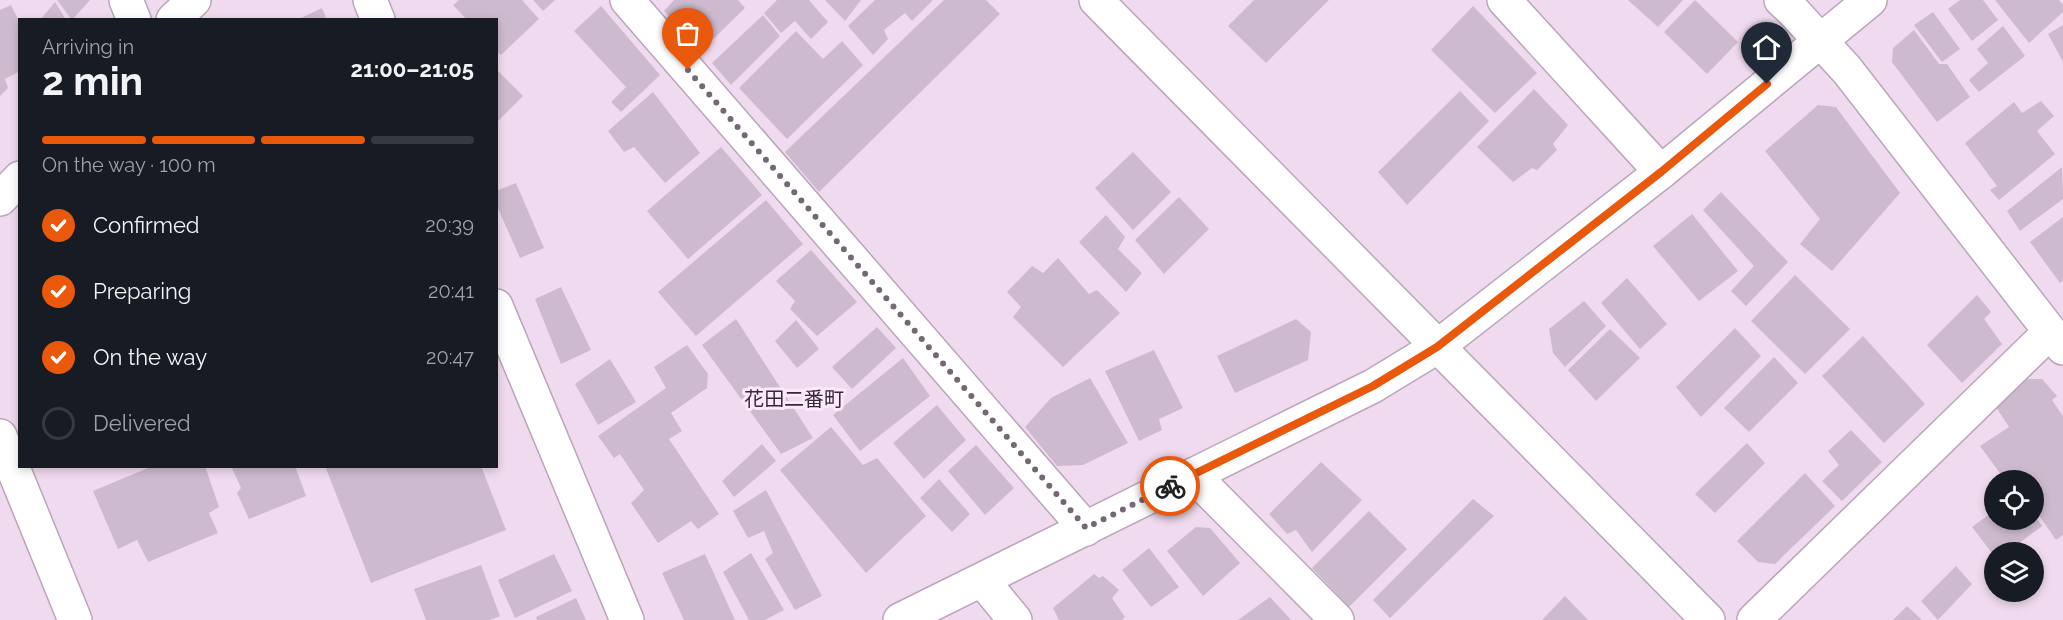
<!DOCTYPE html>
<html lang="en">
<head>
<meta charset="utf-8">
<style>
	body { margin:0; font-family:Raleway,"Noto Sans JP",sans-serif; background:#242831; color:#f1f3f6; height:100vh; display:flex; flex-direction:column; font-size:22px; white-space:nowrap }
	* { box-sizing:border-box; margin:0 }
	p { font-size:20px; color:#9ea1a6 }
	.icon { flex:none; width:33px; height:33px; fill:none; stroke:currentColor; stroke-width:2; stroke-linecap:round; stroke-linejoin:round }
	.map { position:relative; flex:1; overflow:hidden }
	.sheet { position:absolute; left:18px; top:18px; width:480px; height:450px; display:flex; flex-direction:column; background:#171b24; border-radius:0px; box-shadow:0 3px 9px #0003 }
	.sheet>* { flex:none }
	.controls { position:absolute; left:1984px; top:470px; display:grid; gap:12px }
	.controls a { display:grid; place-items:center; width:60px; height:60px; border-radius:50%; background:#171b24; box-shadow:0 3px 9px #0003; font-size:30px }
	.pin { position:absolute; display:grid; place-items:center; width:51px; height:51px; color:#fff; margin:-62px -26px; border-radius:50% 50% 50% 0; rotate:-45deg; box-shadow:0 0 6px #0007 }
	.pin .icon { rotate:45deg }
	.courier { position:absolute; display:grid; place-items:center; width:60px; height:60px; margin:-30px; border:4px solid #ea580c; border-radius:50%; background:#fff; color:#222; box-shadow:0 2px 8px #0007 }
	.headline em { font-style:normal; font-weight:700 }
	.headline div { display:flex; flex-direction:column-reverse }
	.headline { display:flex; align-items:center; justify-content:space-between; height:102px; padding:0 24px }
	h1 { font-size:39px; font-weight:700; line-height:45px }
	.bar { display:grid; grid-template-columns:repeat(4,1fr); gap:9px 6px; align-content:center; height:72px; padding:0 24px }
	.bar i { height:8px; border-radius:4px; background:#363941 }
	.bar .current { background:#ea580c }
	.bar p { grid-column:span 4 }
	ol { padding:0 24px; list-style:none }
	li { display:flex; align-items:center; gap:18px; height:66px }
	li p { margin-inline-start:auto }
	li .icon { padding:6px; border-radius:50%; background:#ea580c; color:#fff; stroke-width:4 }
	li:last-child { color:#9ea1a6 }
	li i { width:33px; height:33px; border:3px solid #363941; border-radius:50% }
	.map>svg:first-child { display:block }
	.building { fill:#cebace }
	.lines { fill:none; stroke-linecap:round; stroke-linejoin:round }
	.street-casing { stroke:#baa6b9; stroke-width:36 }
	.secondary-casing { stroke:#baa6b9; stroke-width:36 }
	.street { stroke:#fff; stroke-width:33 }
	.secondary { stroke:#fff; stroke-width:33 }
	.done { stroke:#756875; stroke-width:6; stroke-dasharray:0 10.8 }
	.route { stroke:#ea580c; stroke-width:8 }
	.labels { text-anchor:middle; stroke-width:6; stroke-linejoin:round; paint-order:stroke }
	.quarter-label { font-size:20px; fill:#332b33; stroke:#fde7fc }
</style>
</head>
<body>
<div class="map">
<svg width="2063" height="620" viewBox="0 0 2063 620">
	<rect width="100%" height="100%" fill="#f0daef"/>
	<g class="building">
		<polygon points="57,0 90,0 72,20"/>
		<polygon points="459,0 522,0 539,19 501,55 496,51 496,20 467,20 453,5"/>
		<polygon points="533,0 555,0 543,11"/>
		<polygon points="674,0 738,0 745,8 703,49 664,11"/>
		<polygon points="777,0 809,0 828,22 811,39 795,21 781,33 764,13"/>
		<polygon points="825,0 861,0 845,21"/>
		<polygon points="875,0 933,0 912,21 905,13 884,30 888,39 873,55 848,26"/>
		<polygon points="944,0 986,0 1000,14 819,192 785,152"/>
		<polygon points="1254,0 1329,0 1266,63 1228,26"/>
		<polygon points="1628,0 1683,0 1658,27"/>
		<polygon points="1695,0 1738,42 1707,74 1664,32"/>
		<polygon points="1960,0 1983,0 1998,20 1972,41 1948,9"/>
		<polygon points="1995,0 2059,0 2063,5 2063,12 2029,43"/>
		<polygon points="55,2 66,20 40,20"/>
		<polygon points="11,5 20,23 20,71 5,79 8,88 0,96 0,10"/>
		<polygon points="601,6 660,75 621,112 611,102 626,87 574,31"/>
		<polygon points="1473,6 1537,73 1495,113 1431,50"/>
		<polygon points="322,8 327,20 297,20"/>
		<polygon points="1933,12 1960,49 1942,62 1914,25"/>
		<polygon points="763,15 780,36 731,85 712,63"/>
		<polygon points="2063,25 2063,62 2048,34"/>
		<polygon points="2003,26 2025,56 1979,92 1969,80 1988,63 1977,49"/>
		<polygon points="1914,30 1939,64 1947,64 1970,97 1937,122 1892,62 1893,48"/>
		<polygon points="796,31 823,59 842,41 863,65 787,139 739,88"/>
		<polygon points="496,69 523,96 496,123"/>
		<polygon points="1534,89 1568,125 1553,144 1557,150 1537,170 1532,168 1513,182 1477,147"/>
		<polygon points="1460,91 1489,121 1407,205 1378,172"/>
		<polygon points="653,92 700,153 665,183 634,147 624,152 608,131"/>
		<polygon points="2041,101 2054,116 2037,131 2055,154 1999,200 1990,190 1997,186 1965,143 2014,102 2022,113"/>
		<polygon points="1818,105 1836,107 1900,193 1832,271 1800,244 1820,219 1765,151"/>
		<polygon points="721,147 762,195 688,259 647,211"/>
		<polygon points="1133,152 1171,192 1133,230 1095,188"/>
		<polygon points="2062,167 2063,199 2020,231 2007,211"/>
		<polygon points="516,183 544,248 520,258 496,204 496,191"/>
		<polygon points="1721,192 1788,262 1746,306 1731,291 1754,266 1703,210"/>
		<polygon points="1179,197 1209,229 1164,274 1135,240"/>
		<polygon points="766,200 803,244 696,336 658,292"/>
		<polygon points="1692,214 1738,271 1699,301 1653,246"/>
		<polygon points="1106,215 1125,237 1118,249 1142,273 1126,292 1079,242"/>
		<polygon points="2063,217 2063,281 2060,283 2030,242"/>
		<polygon points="811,250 857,302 817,336 790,309 795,301 776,281"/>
		<polygon points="1058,258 1089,294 1097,290 1120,313 1063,367 1013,317 1021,307 1007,292 1032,266 1043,273"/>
		<polygon points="1795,275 1850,329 1805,374 1751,321"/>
		<polygon points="1627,278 1667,324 1640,349 1601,303"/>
		<polygon points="561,287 591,350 561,364 535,299"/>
		<polygon points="1977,295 1991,312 1984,319 2002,344 1962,383 1927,345"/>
		<polygon points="1584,301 1606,326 1565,367 1553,353 1549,329"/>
		<polygon points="736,319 813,438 781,454 702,345"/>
		<polygon points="1296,319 1311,332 1308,360 1235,393 1217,356"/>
		<polygon points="796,320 819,349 797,368 775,341"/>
		<polygon points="877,327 896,348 852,389 832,367"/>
		<polygon points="1735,328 1761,356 1701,417 1676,387"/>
		<polygon points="1610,329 1640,358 1596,401 1568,370"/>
		<polygon points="1863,336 1925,404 1884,443 1822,376"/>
		<polygon points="687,345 708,374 707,388 671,413 682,431 669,439 719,514 698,529 691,521 658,543 631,503 644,490 620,454 614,458 598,436 666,388 654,367"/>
		<polygon points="1154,350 1183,408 1159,419 1162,430 1139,441 1105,371"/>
		<polygon points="1774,357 1798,383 1749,432 1724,408"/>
		<polygon points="903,358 930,396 860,451 833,415"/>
		<polygon points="610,359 636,402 598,425 575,384"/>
		<polygon points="1090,378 1128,443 1083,465 1057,466 1025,427 1051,398"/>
		<polygon points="2027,379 2042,379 2057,396 2052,400 2063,416 2063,535 2056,540 2034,508 2034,480 2005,480 1980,446 2009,427 1996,407"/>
		<polygon points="937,405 966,440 924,479 893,443"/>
		<polygon points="831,427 863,465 877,458 926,516 866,573 780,470"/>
		<polygon points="1851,430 1882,462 1842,501 1822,481 1839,465 1828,451"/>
		<polygon points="1747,443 1765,463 1715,513 1695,494"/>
		<polygon points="762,444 776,461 734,497 722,481"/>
		<polygon points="976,445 1014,488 985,515 948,471"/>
		<polygon points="1321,462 1362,500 1312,552 1296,530 1287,534 1269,514"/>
		<polygon points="153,466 205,466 219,507 209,513 218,533 148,562 137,540 118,549 93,491"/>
		<polygon points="231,466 295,466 306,496 249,519 237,493 241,488"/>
		<polygon points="325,466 481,466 506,530 371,583"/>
		<polygon points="1805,473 1835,506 1775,564 1758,562 1737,541"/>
		<polygon points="939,479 970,514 952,532 920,498"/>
		<polygon points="766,490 822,596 795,610 765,559 773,553 764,531 748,538 733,511"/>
		<polygon points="1473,499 1494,516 1390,618 1373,600"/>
		<polygon points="1995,510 1995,519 2034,519 2034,514 2042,526 2007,552 1995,552 1995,557 1972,527"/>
		<polygon points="1369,511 1407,549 1349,607 1312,568"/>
		<polygon points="1196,527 1210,528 1240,563 1203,596 1167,551"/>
		<polygon points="1149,548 1179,587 1151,607 1122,570"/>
		<polygon points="751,553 784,610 765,620 749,620 723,572"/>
		<polygon points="554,554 572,591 515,618 498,580"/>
		<polygon points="705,554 735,620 684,620 662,573"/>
		<polygon points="481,565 500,616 490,620 426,620 414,589"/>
		<polygon points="1956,566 1972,584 1938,620 1921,601"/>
		<polygon points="1094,574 1099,578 1103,576 1119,590 1112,598 1125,617 1122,620 1059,620 1053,608"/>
		<polygon points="1565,596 1588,620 1542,620"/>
		<polygon points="1270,597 1291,620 1238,620"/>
		<polygon points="576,598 586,620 537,620 536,617"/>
		<polygon points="1907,606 1922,620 1893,620"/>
	</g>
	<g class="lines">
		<g class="street-casing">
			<g id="street">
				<polyline points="126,0 134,20"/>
				<polyline points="370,0 378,20"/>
				<polyline points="627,0 1086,529"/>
				<polyline points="1504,0 1661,172"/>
				<polyline points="1781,0 1794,12 1847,70 2063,348"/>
				<polyline points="496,306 627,620"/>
				<polyline points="0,436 75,620"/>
				<polyline points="1193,475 1337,620"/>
				<polyline points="982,580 1015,620"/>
				<polyline points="1754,620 2050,332"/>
			</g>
		</g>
		<g class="secondary-casing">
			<g id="secondary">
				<polyline points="1096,0 1708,620"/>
				<polyline points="173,20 194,0"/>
				<polyline points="0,199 20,178"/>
				<polyline points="900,620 1373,386 1437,347 1661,172 1870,0"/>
			</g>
		</g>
		<use href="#street" class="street"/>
		<use href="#secondary" class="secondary"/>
	</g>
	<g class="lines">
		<polyline class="done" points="688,70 1086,528 1170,486"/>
		<polyline class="route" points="1170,486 1373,386 1437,347 1661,172 1767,84"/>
	</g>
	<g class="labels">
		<g class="quarter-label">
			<text x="794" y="406">花田二番町</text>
		</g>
	</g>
</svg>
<div class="controls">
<a><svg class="icon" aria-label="locate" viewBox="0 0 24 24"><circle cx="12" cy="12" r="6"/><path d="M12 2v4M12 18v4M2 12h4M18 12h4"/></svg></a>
<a><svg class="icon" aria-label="layers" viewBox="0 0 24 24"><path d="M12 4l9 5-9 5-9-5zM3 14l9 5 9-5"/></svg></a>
</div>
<div class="pin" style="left:688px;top:70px;background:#ea580c"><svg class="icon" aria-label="bag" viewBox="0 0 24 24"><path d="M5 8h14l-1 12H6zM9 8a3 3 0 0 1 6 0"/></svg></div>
<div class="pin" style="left:1767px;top:84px;background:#1f2937"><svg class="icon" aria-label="home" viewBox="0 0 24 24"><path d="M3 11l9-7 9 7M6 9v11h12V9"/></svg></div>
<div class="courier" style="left:1170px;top:486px"><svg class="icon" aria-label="bike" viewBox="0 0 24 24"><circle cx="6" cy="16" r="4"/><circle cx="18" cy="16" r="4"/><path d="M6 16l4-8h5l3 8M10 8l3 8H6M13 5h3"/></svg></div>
<section class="sheet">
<div class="headline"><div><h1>2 min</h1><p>Arriving in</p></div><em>21:00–21:05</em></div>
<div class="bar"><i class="current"></i><i class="current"></i><i class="current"></i><i></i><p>On the way · 100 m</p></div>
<ol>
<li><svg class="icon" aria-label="check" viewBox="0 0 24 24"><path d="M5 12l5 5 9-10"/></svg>Confirmed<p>20:39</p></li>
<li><svg class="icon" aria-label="check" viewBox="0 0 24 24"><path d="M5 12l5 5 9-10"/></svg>Preparing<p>20:41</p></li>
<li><svg class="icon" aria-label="check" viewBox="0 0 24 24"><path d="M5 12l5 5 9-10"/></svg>On the way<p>20:47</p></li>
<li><i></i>Delivered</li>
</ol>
</section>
</div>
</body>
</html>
